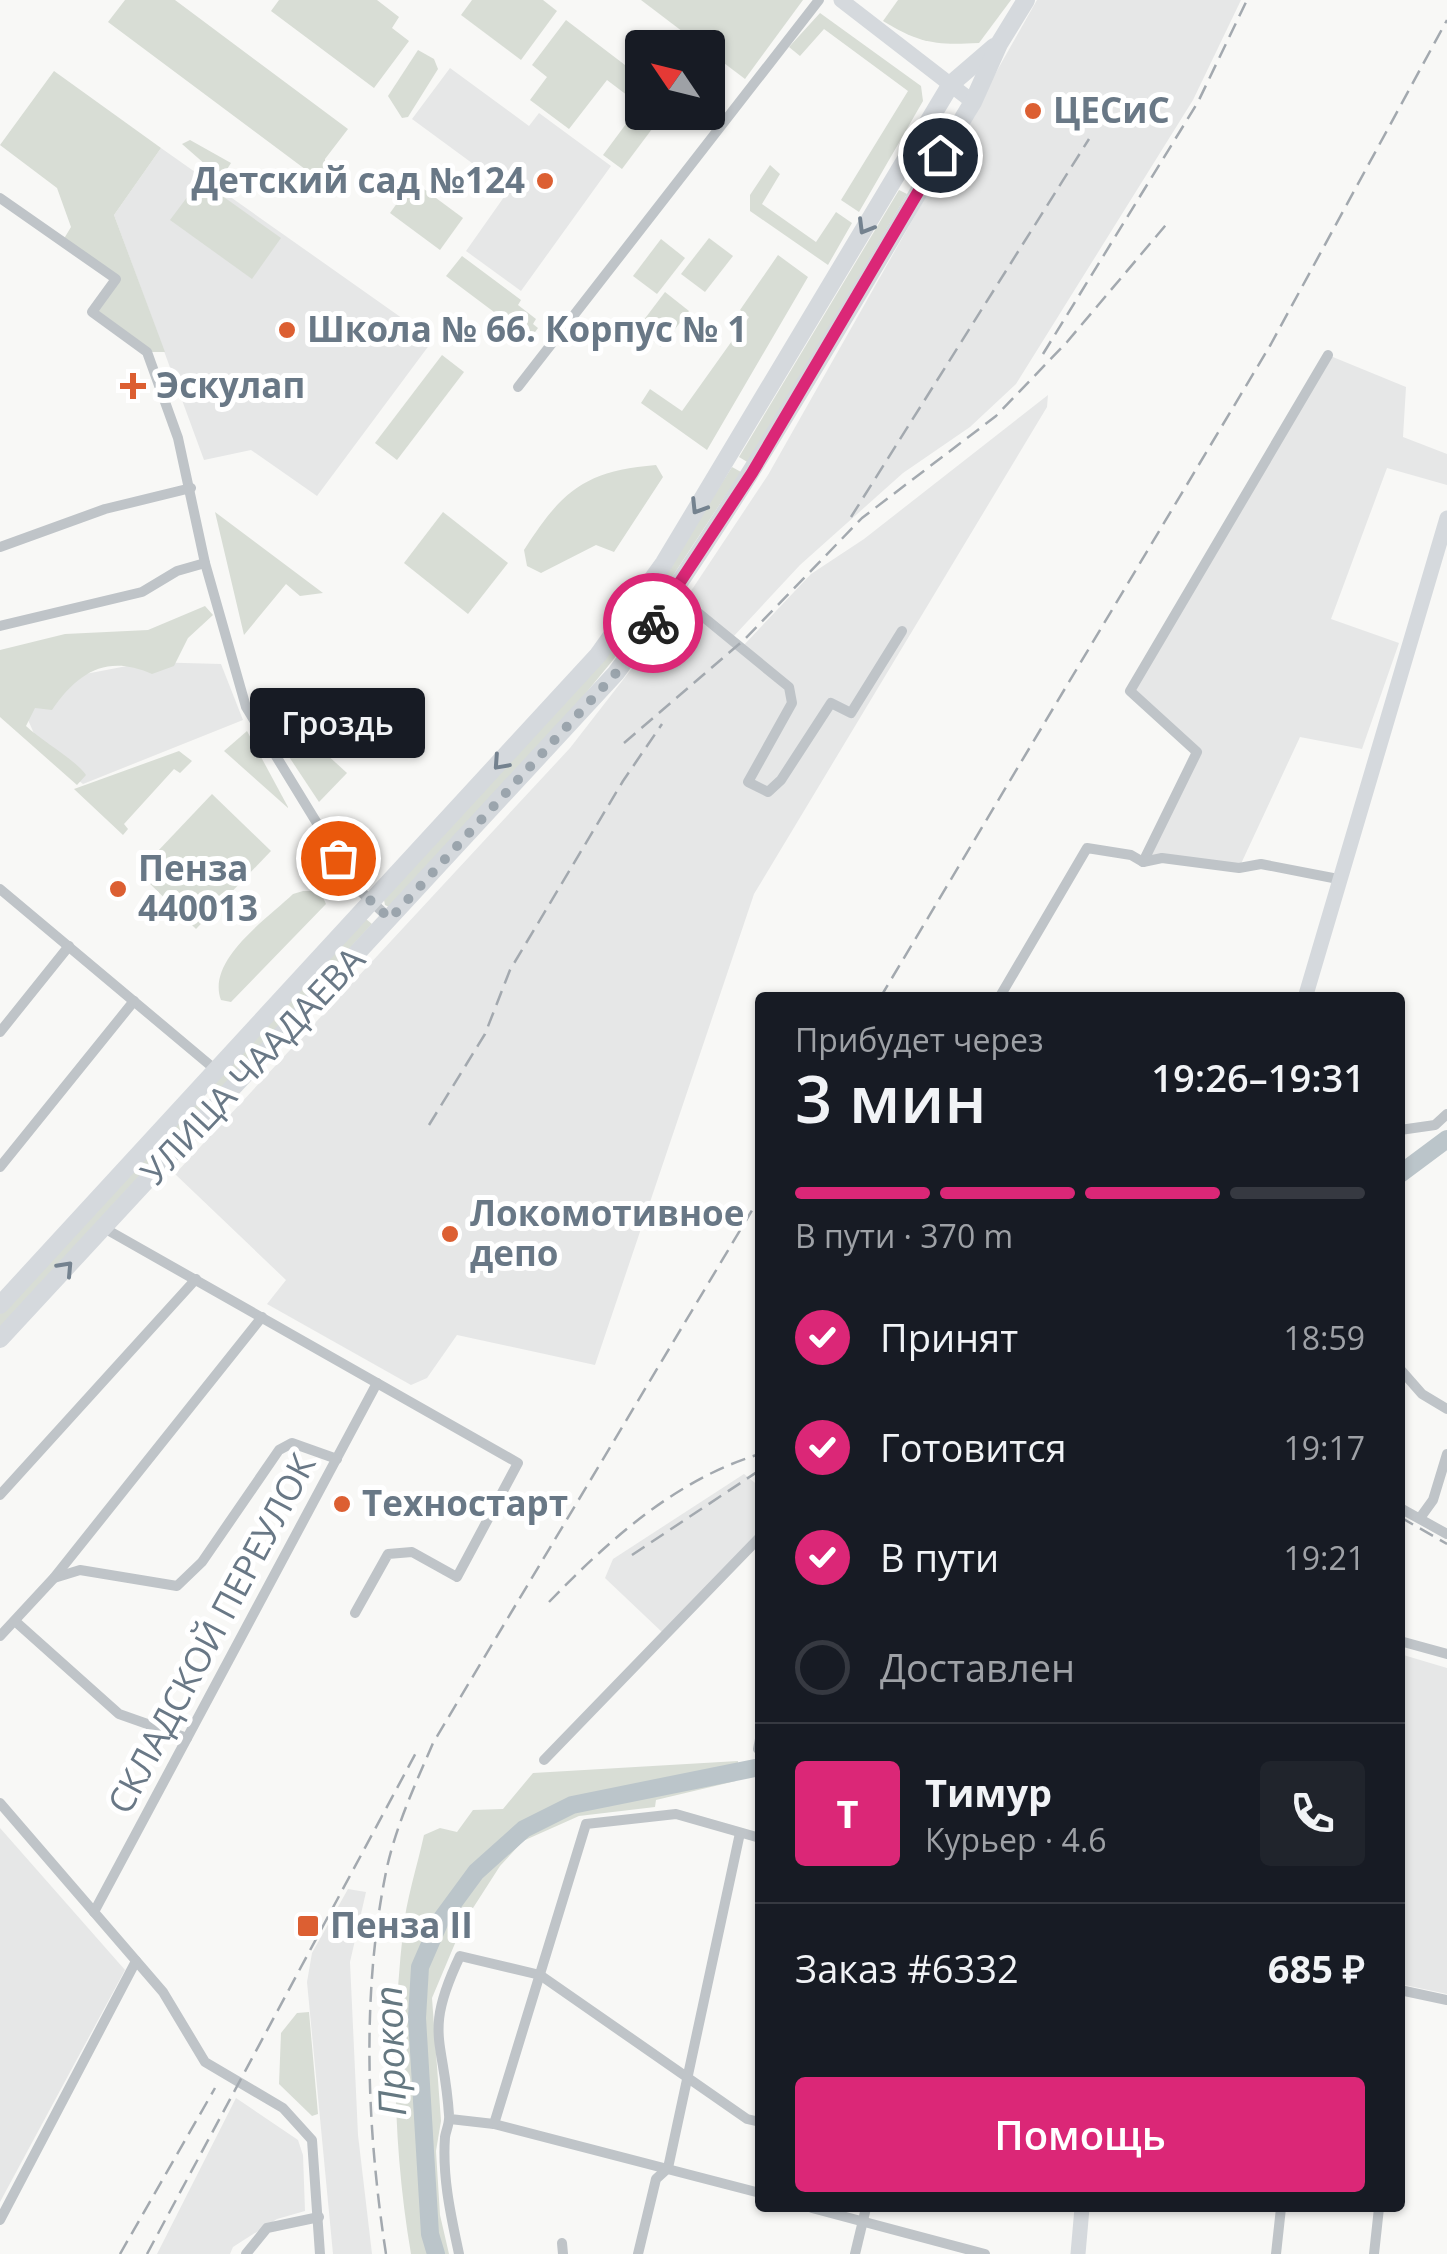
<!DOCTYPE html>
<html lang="ru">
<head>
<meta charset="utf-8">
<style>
	body { margin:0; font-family:"Open Sans",sans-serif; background:#20242c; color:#f1f3f6; height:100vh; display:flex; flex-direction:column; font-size:38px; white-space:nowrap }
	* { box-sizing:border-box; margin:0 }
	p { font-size:32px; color:#9ea1a6 }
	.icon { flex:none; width:55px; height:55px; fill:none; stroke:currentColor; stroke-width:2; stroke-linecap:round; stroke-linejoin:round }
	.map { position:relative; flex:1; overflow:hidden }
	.details { position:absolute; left:755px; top:992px; width:650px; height:1220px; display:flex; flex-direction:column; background:#171b24; border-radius:10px; box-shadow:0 2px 8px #0004 }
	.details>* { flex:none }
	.needle { width:65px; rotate:305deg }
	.fabs { position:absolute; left:625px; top:30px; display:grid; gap:20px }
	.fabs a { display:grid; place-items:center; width:100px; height:100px; border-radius:10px; background:#171b24; box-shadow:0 2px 8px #0004; font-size:50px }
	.pin { position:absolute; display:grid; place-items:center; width:85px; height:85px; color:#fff; margin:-42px; border:5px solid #fff; border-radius:50%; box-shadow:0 2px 10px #0007 }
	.courier { position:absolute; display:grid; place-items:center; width:100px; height:100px; margin:-50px; border:8px solid #db2777; border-radius:50%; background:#fff; color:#222; box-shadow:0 2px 12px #0007 }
	.bubble { position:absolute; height:70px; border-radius:10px; background:#171b24; box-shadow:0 2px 8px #0004; font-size:32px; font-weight:600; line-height:70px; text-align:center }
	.summary em { font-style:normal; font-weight:600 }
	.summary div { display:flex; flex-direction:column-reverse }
	.summary { display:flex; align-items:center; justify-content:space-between; height:170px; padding:0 40px }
	h1 { font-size:65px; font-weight:600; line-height:75px }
	.bar { display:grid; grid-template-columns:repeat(4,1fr); gap:15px 10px; align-content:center; height:120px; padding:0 40px }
	.bar i { height:12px; border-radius:8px; background:#363941 }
	.bar .active { background:#db2777 }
	.bar p { grid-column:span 4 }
	.line { display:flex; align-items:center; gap:25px; padding:0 40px; border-top:2px solid #363941 }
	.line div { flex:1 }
	.round { display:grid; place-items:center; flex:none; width:105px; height:105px; border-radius:10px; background:#20242c }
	ol { padding:0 40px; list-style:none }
	li { display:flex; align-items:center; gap:30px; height:110px }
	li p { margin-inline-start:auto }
	li .icon { padding:10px; border-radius:50%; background:#db2777; color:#fff; stroke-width:4 }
	li:last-child { color:#9ea1a6 }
	li i { width:55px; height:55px; border:5px solid #363941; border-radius:50% }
	.primary-button { display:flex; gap:20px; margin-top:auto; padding:20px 40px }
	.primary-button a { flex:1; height:115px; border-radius:10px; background:#db2777; color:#fff; font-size:40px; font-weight:600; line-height:115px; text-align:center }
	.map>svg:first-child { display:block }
	.built { fill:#e6e7e7 }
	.green { fill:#d8ddd5 }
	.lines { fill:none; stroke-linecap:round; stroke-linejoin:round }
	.river { stroke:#bbc5ca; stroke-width:18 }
	.street { stroke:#bfc4c8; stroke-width:10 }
	.secondary { stroke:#d5d9dd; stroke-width:15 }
	.primary { stroke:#d5d9dd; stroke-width:18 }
	.rail { stroke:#a3a9af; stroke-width:2.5; stroke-dasharray:15 8; stroke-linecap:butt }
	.oneway { stroke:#74828f }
	.done { stroke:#9ba5ad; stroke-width:10; stroke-dasharray:0 18 }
	.route { stroke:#db2777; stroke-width:12 }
	.poi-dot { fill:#dc5f32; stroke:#fff; stroke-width:4 }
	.labels { text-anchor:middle; stroke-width:10; stroke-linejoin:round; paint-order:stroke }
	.poi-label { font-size:35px; font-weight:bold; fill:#697886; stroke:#fff; text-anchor:start }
	.street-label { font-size:35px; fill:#697886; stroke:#fff }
	.water-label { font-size:38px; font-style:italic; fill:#657881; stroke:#fff }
</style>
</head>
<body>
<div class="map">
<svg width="1447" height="2254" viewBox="0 0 1447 2254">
	<rect width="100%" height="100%" fill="#f8f8f6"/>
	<g class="built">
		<polygon points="1037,0 1241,0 1193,100 1016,384 970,427 903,473 800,565 733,637 742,647 811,574 864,539 1048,395 1047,407 754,894 595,1365 457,1335 427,1378 411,1385 267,1304 286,1280 175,1174 570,748 685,600 768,475"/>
		<polygon points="450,68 529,126 539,113 611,166 521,291 466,251 504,197 486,184 491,177 412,119"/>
		<polygon points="161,148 433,340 317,496 251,450 204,460 114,215"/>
		<polygon points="1328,355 1406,387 1403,437 1447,454 1447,485 1387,468 1331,619 1399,643 1362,749 1300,737 1239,868 1162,858 1143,862 1197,752 1130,691"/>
		<polygon points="148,662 221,664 243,720 83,784 42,752 22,706 80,675"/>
		<polygon points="744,1474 760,1487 760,1530 663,1633 605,1578 613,1559"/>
		<polygon points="1400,1654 1447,1668 1447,1994 1400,1984"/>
		<polygon points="0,1828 125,1970 0,2202"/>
		<polygon points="348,1889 366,1892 350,1962 358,2135 372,2254 333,2254 307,1982 312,1953"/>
		<polygon points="236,2098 298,2140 303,2155 305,2211 277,2219 233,2247 230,2254 157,2254"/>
	</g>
	<g class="green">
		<polygon points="125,0 175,0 348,129 325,159 325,184 108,22"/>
		<polygon points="279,0 377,0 399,17 392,28 409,41 374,88 271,11"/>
		<polygon points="472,0 543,0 557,11 521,60 461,15"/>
		<polygon points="641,0 803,0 745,79"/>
		<path d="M898,0H1011L979,43C935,45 921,44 883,21Z"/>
		<polygon points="820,13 921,86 923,101 859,212 841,200 908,91 824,29 800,56 789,47"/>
		<polygon points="566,20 642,78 642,112 664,113 622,169 603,155 640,105 607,80 569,129 530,100 547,77 532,65"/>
		<polygon points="418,50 434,59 438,69 408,117 402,118 388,96"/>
		<polygon points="54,71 161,148 114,215 165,352 147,352 92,312 116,279 62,242 71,227 57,188 0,145"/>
		<polygon points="939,117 945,117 948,123 916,181 904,175"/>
		<polygon points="190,140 231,163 224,174 206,165 182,144"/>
		<polygon points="770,165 780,174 762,204 816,242 836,212 852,223 828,265 750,211 750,195"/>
		<polygon points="200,180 281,238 252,279 170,220"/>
		<polygon points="413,181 463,218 440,250 390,213"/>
		<polygon points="899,190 907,194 749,463 739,457"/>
		<polygon points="709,238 733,256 705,292 681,274"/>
		<polygon points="661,239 685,258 657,294 633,276"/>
		<polygon points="778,255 808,277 707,450 641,403 650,389 682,411 749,317 740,310"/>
		<polygon points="462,256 521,300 518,305 536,319 533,324 538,328 530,339 446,276"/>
		<polygon points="665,292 689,311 661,347 637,329"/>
		<polygon points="442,355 464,372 397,460 375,443"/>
		<path d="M656,465L663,477L614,552L596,545L541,573L527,566L524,550C562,491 584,471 656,465Z"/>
		<polygon points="732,467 741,472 636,632 581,699 389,907 385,905 384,900 630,628"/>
		<polygon points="215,512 323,593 300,596 286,584 244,635"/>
		<polygon points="443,512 508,563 468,614 404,563"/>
		<path d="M205,606L213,615L188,638L174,666L152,674C107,654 78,672 52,710L35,708L26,726C42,741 77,761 86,775L77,785L0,717V650L65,634L148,630Z"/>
		<polygon points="267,700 347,773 319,802 258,710"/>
		<polygon points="247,731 288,807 288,808 224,751"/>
		<polygon points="179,751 192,761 180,773 174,769 124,824 128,829 123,835 74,789"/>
		<polygon points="212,794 271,851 196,929 138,872"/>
		<path d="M303,891H320L326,904L231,1002L221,1000C206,960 267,919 293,894Z"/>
		<polygon points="366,919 372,924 215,1095 208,1089"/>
		<polygon points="198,1102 203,1107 0,1327 0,1314"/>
		<path d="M738,1761L736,1781L656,1800L655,1807L579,1816L523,1841L500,1866L464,1922L432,1998L441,2121L436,2151L440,2215L449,2254H411C393,2148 391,2039 403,1932C406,1900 417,1867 424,1835L440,1828L457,1832L473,1810L503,1809L533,1773Z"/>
		<polygon points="309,2012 318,2114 312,2116 279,2084 281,2033 297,2013"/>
	</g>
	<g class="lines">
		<g class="river">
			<polyline points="1400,1174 1447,1139"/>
			<polyline points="436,2254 430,2234 417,2018 420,1967 440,1921 476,1872 524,1829 572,1805 760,1767"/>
		</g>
		<g class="street">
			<polyline points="0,198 116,279 92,312 147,352 178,438 205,563 246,707 356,887 390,919"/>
			<polyline points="518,387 819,0"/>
			<polyline points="0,547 105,509 191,488"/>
			<polyline points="674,593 789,687 792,703 748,782 768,792 781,780 831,703 851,713 902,631"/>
			<polyline points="0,626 142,592 177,571 205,563"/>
			<polyline points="1143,862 1197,752 1130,691 1328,355"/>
			<polyline points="0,889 217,1071"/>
			<polyline points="999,998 1087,848 1131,855 1143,862 1162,858 1239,868 1261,864 1338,879"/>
			<polyline points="0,1032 69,946"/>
			<polyline points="1400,1130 1435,1125 1447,1114"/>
			<polyline points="0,1167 134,1001"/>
			<polyline points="104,1228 518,1463 457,1577 412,1552 388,1554 355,1613"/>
			<polyline points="1400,1369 1422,1394 1447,1409"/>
			<polyline points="0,1495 196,1279"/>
			<polyline points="1400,1508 1447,1534"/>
			<polyline points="1420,1518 1433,1500 1447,1454"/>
			<polyline points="54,1578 80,1570 177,1586 202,1562 279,1450 292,1443 337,1459"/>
			<polyline points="16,1622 119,1714 187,1738"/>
			<polyline points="0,1636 53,1579 262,1317"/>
			<polyline points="1400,1641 1447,1654"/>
			<polyline points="758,1749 760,1739"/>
			<polyline points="544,1760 760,1537"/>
			<polyline points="0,1803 163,1992 205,2062 283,2108 312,2140 320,2254"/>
			<polyline points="94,1912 377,1383"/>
			<polyline points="1400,1990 1447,2000"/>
			<polyline points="450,2119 494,2124 760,2193"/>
			<polyline points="494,2124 586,1824 676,1814 760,1838"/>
			<polyline points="812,2208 985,2254"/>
			<polyline points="0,2220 136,1961"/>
			<polyline points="562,2243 563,2254"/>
			<polyline points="246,2254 267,2228 319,2217"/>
			<path d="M459,2254C451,2216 442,2177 445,2137C446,2130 450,2123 449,2115C444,2038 423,2034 460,1956L540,1975L747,2119L760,2122"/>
			<polyline points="638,2254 656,2179 668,2168 740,1833"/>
			<polyline points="855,2254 866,2208"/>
			<polyline points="1276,2254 1281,2208"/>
			<polyline points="1374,2254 1379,2208"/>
		</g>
		<g class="secondary">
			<polyline points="841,0 973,102"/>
			<polyline points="1305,998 1447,518"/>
			<polyline points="1078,2254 1082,2208"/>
		</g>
		<g class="primary">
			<polyline points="0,1305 598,655 664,563 951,84 994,47"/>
			<path d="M0,1339L616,673C749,491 855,294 973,102L999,44L1026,0"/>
		</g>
		<g class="rail">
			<polyline points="1043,354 1198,102 1247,0"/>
			<polyline points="851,517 1089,139"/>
			<polyline points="624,743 745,639 862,518 996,416 1067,342 1170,220"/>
			<polyline points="880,998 1271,344 1447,20"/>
			<polyline points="429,1125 485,1034 510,970 623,781 662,724"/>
			<polyline points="1400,1517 1447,1544"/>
			<polyline points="632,1555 760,1470"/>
			<path d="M549,1602C608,1541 676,1479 760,1454"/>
			<polyline points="120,2254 215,2088"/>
			<polyline points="147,2254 418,1749"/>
			<path d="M386,2254C367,2131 361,1996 386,1872C395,1828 415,1785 433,1743L760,1197"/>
		</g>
	</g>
	<defs><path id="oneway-chevron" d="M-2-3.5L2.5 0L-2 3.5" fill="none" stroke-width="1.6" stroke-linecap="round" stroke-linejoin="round" transform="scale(2.5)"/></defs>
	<g class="oneway">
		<use href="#oneway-chevron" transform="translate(865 227) rotate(121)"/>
		<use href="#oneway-chevron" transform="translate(698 507) rotate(122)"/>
		<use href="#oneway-chevron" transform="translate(500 763) rotate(132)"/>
		<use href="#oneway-chevron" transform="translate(66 1268) rotate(-47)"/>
	</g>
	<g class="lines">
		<polyline class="done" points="338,858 356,887 390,919 616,673 653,623"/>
		<polyline class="route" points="653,623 752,473 940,155"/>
	</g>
	<g class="poi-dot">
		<circle cx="1033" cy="111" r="10"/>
		<circle cx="545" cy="181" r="10"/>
		<circle cx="287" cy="330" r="10"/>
		<path d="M128 371h10v10h10v10h-10v10h-10v-10h-10v-10h10z"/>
		<circle cx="118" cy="889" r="10"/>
		<circle cx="450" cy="1234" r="10"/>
		<circle cx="342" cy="1504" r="10"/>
		<rect x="296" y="1914" width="24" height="24" rx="5"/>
	</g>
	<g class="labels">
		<g class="poi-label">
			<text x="1053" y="123">ЦЕСиС</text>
			<text x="525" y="193" text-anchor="end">Детский сад №124</text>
			<text x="307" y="342">Школа № 66. Корпус № 1</text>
			<text x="156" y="398">Эскулап</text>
			<text x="138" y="881">Пенза<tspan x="138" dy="40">440013</tspan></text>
			<text x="470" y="1226">Локомотивное<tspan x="470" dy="40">депо</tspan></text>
			<text x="362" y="1516">Техностарт</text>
			<text x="330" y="1938">Пенза II</text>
		</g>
		<g class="street-label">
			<text transform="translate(253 1066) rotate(-47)" y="12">УЛИЦА ЧААДАЕВА</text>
			<text transform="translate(212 1634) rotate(-62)" y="12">СКЛАДСКОЙ ПЕРЕУЛОК</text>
		</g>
		<g class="water-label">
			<text transform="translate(391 2051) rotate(-92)" y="13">Прокоп</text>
		</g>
	</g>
</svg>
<div class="fabs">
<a><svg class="needle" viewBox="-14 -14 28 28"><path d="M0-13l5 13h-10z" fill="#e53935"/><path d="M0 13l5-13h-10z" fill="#9ea1a6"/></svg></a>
</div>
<div class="pin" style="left:338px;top:858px;background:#ea580c"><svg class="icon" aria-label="bag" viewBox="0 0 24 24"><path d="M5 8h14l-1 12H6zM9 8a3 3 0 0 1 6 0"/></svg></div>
<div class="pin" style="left:940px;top:155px;background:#1f2937"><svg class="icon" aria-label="home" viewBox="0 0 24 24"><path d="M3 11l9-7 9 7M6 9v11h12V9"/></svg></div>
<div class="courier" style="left:653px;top:623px"><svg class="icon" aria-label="bike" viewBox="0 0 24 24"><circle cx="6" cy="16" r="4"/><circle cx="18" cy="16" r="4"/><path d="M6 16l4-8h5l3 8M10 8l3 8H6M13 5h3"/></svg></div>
<div class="bubble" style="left:250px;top:688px;width:175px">Гроздь</div>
<section class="details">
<div class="summary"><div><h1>3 мин</h1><p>Прибудет через</p></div><em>19:26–19:31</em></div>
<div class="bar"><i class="active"></i><i class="active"></i><i class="active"></i><i></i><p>В пути · 370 m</p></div>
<ol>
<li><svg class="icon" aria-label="check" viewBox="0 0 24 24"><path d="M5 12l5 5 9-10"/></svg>Принят<p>18:59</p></li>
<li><svg class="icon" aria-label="check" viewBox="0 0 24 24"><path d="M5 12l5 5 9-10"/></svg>Готовится<p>19:17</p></li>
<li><svg class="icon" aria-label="check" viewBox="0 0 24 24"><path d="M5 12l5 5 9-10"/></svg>В пути<p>19:21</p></li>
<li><i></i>Доставлен</li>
</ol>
<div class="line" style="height:180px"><b class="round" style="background:#db2777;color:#fff">Т</b><div><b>Тимур</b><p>Курьер · 4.6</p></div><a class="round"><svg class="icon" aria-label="phone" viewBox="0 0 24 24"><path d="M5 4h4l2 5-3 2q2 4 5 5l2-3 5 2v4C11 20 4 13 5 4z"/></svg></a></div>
<div class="line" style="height:130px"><div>Заказ #6332</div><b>685 ₽</b></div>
<div class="primary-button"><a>Помощь</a></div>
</section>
</div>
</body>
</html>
